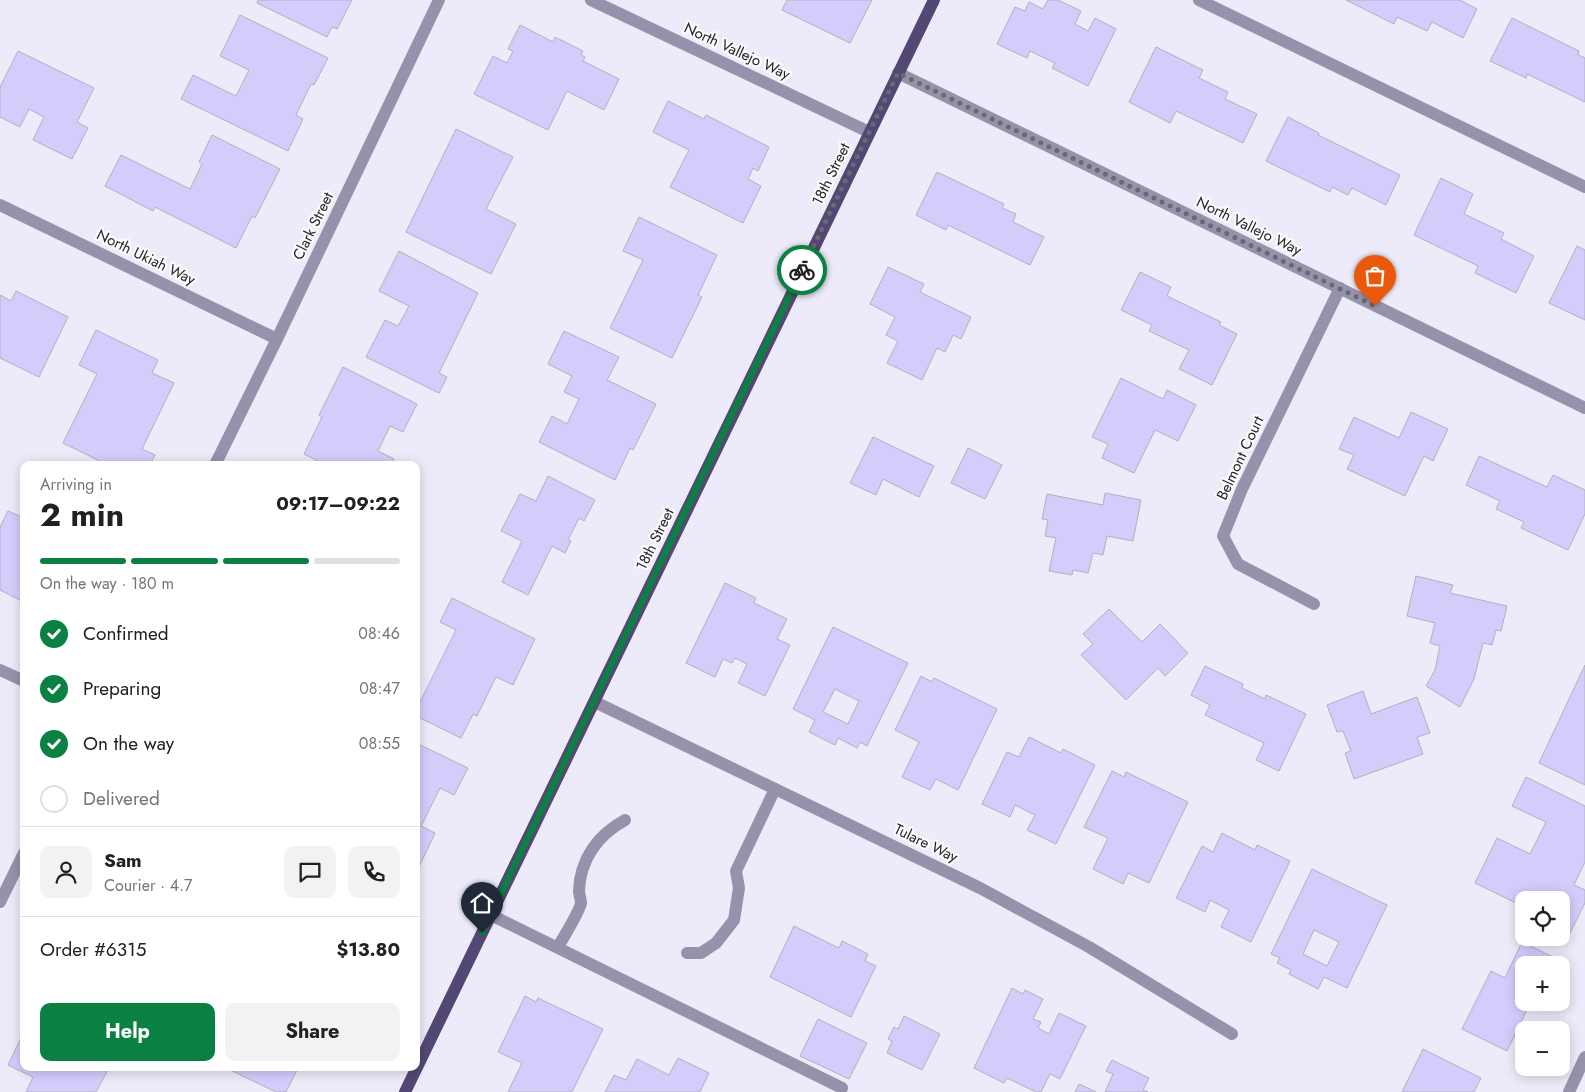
<!DOCTYPE html>
<html lang="en">
<head>
<meta charset="utf-8">
<style>
	body { margin:0; font-family:Jost,sans-serif; background:#f2f2f2; color:#202124; height:100vh; display:flex; flex-direction:column; font-size:19px; white-space:nowrap }
	* { box-sizing:border-box; margin:0 }
	p { font-size:16px; color:#757577 }
	.icon { flex:none; width:28px; height:28px; fill:none; stroke:currentColor; stroke-width:2; stroke-linecap:round; stroke-linejoin:round }
	.map { position:relative; flex:1; overflow:hidden }
	.panel { position:absolute; left:20px; top:461px; width:400px; height:610px; display:flex; flex-direction:column; background:#fff; border-radius:10px; box-shadow:0 2px 12px #0003 }
	.panel>* { flex:none }
	.buttons { position:absolute; left:1515px; top:891px; display:grid; gap:10px }
	.buttons a { display:grid; place-items:center; width:55px; height:55px; border-radius:10px; background:#fff; box-shadow:0 2px 12px #0003; font-size:25px }
	.pin { position:absolute; display:grid; place-items:center; width:42px; height:42px; color:#fff; margin:-51px -21px; border-radius:50% 50% 50% 0; rotate:-45deg; box-shadow:0 0 5px #0007 }
	.pin .icon { rotate:45deg }
	.courier { position:absolute; display:grid; place-items:center; width:50px; height:50px; margin:-25px; border:4px solid #0b8043; border-radius:50%; background:#fff; color:#222; box-shadow:0 1px 6px #0007 }
	.head em { font-style:normal; font-weight:700 }
	.head div { display:flex; flex-direction:column-reverse }
	.head { display:flex; align-items:center; justify-content:space-between; height:85px; padding:0 20px }
	h1 { font-size:32px; font-weight:700; line-height:38px }
	.bar { display:grid; grid-template-columns:repeat(4,1fr); gap:8px 5px; align-content:center; height:60px; padding:0 20px }
	.bar i { height:6px; border-radius:4px; background:#e0e0e0 }
	.bar .current { background:#0b8043 }
	.bar p { grid-column:span 4 }
	.line { display:flex; align-items:center; gap:12px; padding:0 20px; border-top:1px solid #e0e0e0 }
	.line div { flex:1 }
	.round { display:grid; place-items:center; flex:none; width:52px; height:52px; border-radius:10px; background:#f2f2f2 }
	ol { padding:0 20px; list-style:none }
	li { display:flex; align-items:center; gap:15px; height:55px }
	li p { margin-inline-start:auto }
	li .icon { padding:5px; border-radius:50%; background:#0b8043; color:#fff; stroke-width:4 }
	li:last-child { color:#757577 }
	li i { width:28px; height:28px; border:2px solid #e0e0e0; border-radius:50% }
	.cta { display:flex; gap:10px; margin-top:auto; padding:10px 20px }
	.cta a { flex:1; height:58px; border-radius:10px; background:#0b8043; color:#fff; font-size:20px; font-weight:700; line-height:58px; text-align:center }
	.cta a+a { background:#f2f2f2; color:#202124 }
	.map>svg:first-child { display:block }
	.building { fill:#d5ccfc; stroke:#b2b0bc; fill-rule:evenodd }
	.lines { fill:none; stroke-linecap:round; stroke-linejoin:round }
	.minor { stroke:#9792ac; stroke-width:12 }
	.major { stroke:#524873; stroke-width:12 }
	.done { stroke:#6a6971; stroke-width:5; stroke-dasharray:0 9 }
	.route { stroke:#0b8043; stroke-width:6 }
	.labels { text-anchor:middle; stroke-width:4.5; stroke-linejoin:round; paint-order:stroke }
	.street-label { font-size:15px; fill:#242328; stroke:#fafafd }
</style>
</head>
<body>
<div class="map">
<svg width="1585" height="1092" viewBox="0 0 1585 1092">
	<rect width="100%" height="100%" fill="#edebf9"/>
	<g class="building">
		<polygon points="258,0 352,0 337,29 332,27 327,37 257,3"/>
		<polygon points="787,0 872,0 850,43 782,10"/>
		<polygon points="1048,0 1058,0 1081,11 1075,24 1088,31 1095,18 1116,29 1088,86 1052,68 1055,63 1030,51 1027,58 997,44 1015,7 1025,11 1029,2 1043,9"/>
		<polygon points="1346,0 1460,0 1477,9 1463,38 1432,22 1427,31 1397,17 1394,24"/>
		<polygon points="240,15 328,58 314,85 311,84 296,115 303,119 288,151 181,99 193,75 236,96 249,70 220,56"/>
		<polygon points="1512,18 1579,51 1578,55 1585,58 1585,102 1527,74 1526,78 1490,61"/>
		<polygon points="520,25 553,42 555,37 583,51 581,55 585,57 583,61 619,79 604,110 567,91 548,130 474,94 493,56 507,63 513,51 508,49"/>
		<polygon points="1156,47 1203,70 1199,78 1228,92 1225,99 1257,114 1243,143 1176,111 1170,123 1129,102"/>
		<polygon points="18,51 94,88 77,122 88,128 72,159 33,140 44,117 29,109 20,127 0,117 0,87"/>
		<polygon points="668,101 704,119 706,115 769,147 758,171 753,168 748,179 761,186 743,223 670,187 689,150 653,132"/>
		<polygon points="1288,117 1319,133 1318,135 1400,175 1386,205 1352,188 1348,195 1332,187 1330,192 1266,161"/>
		<polygon points="456,129 513,157 486,209 516,224 491,274 406,232"/>
		<polygon points="212,135 280,169 255,218 252,216 236,248 155,207 153,211 105,186 121,155 190,189 202,164 199,162"/>
		<polygon points="937,172 1004,204 1002,208 1016,214 1013,222 1044,237 1030,265 948,225 946,230 916,215"/>
		<polygon points="1441,178 1473,194 1464,214 1504,233 1501,239 1534,256 1516,293 1475,273 1478,266 1414,235"/>
		<polygon points="639,217 717,255 698,295 702,297 672,358 610,328 643,260 623,251"/>
		<polygon points="1577,246 1585,250 1585,320 1549,303"/>
		<polygon points="399,251 478,293 439,373 447,377 439,393 366,357 385,320 398,326 409,306 379,291"/>
		<polygon points="888,267 924,284 920,292 971,317 961,339 953,335 945,352 937,348 922,380 887,363 898,341 886,335 895,317 870,304"/>
		<polygon points="1140,272 1171,287 1167,296 1221,322 1219,325 1237,334 1212,385 1179,369 1189,350 1149,331 1152,325 1121,310"/>
		<polygon points="16,291 68,317 39,377 0,358 0,295 11,301"/>
		<polygon points="96,330 158,360 152,373 174,383 142,449 155,455 150,465 108,465 63,443 97,374 79,365"/>
		<polygon points="564,331 619,357 607,380 656,404 633,450 630,448 615,480 539,442 552,416 567,424 579,399 564,392 572,376 548,364"/>
		<polygon points="343,367 417,404 403,432 390,426 378,451 394,459 391,465 326,465 304,454 322,417 319,415"/>
		<polygon points="1121,378 1163,399 1167,390 1196,405 1178,441 1155,430 1134,473 1102,458 1108,444 1092,437"/>
		<polygon points="1411,412 1448,429 1433,461 1424,456 1405,496 1347,469 1354,455 1339,449 1354,417 1399,438"/>
		<polygon points="873,437 934,466 919,497 883,479 876,495 850,483"/>
		<polygon points="968,448 1002,465 985,499 951,483"/>
		<polygon points="1479,456 1547,487 1553,475 1585,490 1585,514 1568,550 1521,528 1524,522 1496,509 1500,501 1466,485"/>
		<polygon points="548,476 595,500 584,521 579,518 568,540 571,541 565,553 552,546 528,595 502,582 522,541 501,531 520,494 536,501"/>
		<polygon points="1105,493 1141,500 1133,541 1107,536 1103,555 1093,553 1088,573 1073,570 1072,575 1049,571 1056,538 1045,536 1048,520 1042,519 1047,494 1103,505"/>
		<polygon points="8,511 24,518 24,602 0,590 0,527"/>
		<polygon points="1416,576 1453,585 1450,593 1507,606 1501,631 1496,630 1492,645 1483,643 1474,679 1460,707 1426,686 1435,670 1440,646 1430,643 1435,623 1407,616"/>
		<polygon points="725,583 756,598 754,603 787,619 777,639 790,645 765,696 738,683 747,664 735,658 732,663 723,659 715,677 686,663"/>
		<polygon points="452,598 535,639 513,685 496,677 477,716 473,714 461,738 416,716 416,710 456,630 440,622"/>
		<polygon points="1109,609 1142,642 1160,624 1188,653 1165,676 1158,668 1126,700 1081,655 1093,644 1083,634"/>
		<path d="M833,627L908,663L867,746L860,742L857,748L838,738L835,745L809,732L815,720L793,709ZM835,689L859,701L848,724L823,712Z"/>
		<polygon points="1585,665 1585,785 1539,763"/>
		<polygon points="1205,666 1243,684 1242,688 1265,699 1266,695 1306,714 1279,771 1256,760 1264,743 1205,715 1210,705 1191,695"/>
		<polygon points="921,676 932,682 934,678 997,709 958,790 936,779 930,790 902,777 919,742 895,730"/>
		<polygon points="1363,691 1371,714 1417,697 1430,733 1417,737 1423,754 1354,779 1345,753 1351,751 1343,731 1337,732 1327,705"/>
		<polygon points="1029,737 1061,753 1063,749 1095,765 1056,844 1027,830 1035,815 1015,805 1010,817 982,804 1007,752 1019,757"/>
		<polygon points="416,743 468,768 454,795 440,788 421,826 435,833 420,865 416,863"/>
		<polygon points="1112,771 1124,777 1126,772 1188,802 1149,883 1128,873 1123,884 1093,869 1108,838 1084,827"/>
		<polygon points="1526,777 1585,806 1585,862 1574,885 1585,890 1585,903 1569,935 1561,931 1561,900 1524,900 1524,913 1516,909 1518,904 1475,883 1497,838 1530,854 1546,822 1512,806"/>
		<polygon points="1222,833 1255,850 1257,845 1290,861 1251,942 1221,927 1229,910 1210,900 1205,912 1176,898 1202,846 1213,852"/>
		<path d="M1312,869L1387,905L1347,988L1324,977L1318,989L1289,974L1291,970L1277,963L1280,958L1271,954ZM1314,930L1339,942L1327,966L1303,954Z"/>
		<polygon points="794,926 839,948 842,941 868,954 865,961 876,966 851,1017 770,977"/>
		<polygon points="1522,942 1553,957 1549,965 1524,965 1524,1002 1531,1002 1507,1051 1462,1029 1491,971 1505,978"/>
		<polygon points="1012,988 1023,994 1025,990 1043,999 1033,1019 1041,1022 1038,1028 1049,1034 1059,1013 1086,1026 1060,1079 1050,1074 1041,1092 1036,1092 1007,1078 1004,1083 974,1068"/>
		<polygon points="525,996 536,1002 538,998 603,1029 572,1092 508,1092 522,1063 498,1052"/>
		<polygon points="904,1016 940,1034 922,1070 887,1053 892,1041 888,1039 894,1027 898,1029"/>
		<polygon points="818,1019 867,1043 849,1079 800,1056"/>
		<polygon points="24,1032 24,1068 109,1068 96,1092 26,1092 33,1077 8,1065"/>
		<polygon points="1423,1049 1481,1078 1474,1092 1402,1092"/>
		<polygon points="678,1058 709,1073 700,1092 605,1092 614,1075 626,1080 637,1059 669,1075"/>
		<polygon points="1112,1060 1149,1078 1143,1090 1148,1092 1105,1092 1113,1074 1106,1071"/>
		<polygon points="226,1068 298,1068 286,1092 276,1092"/>
		<polygon points="1079,1084 1096,1092 1075,1092"/>
	</g>
	<g class="lines">
		<g class="minor">
			<polyline points="591,0 869,132"/>
			<polyline points="1199,0 1585,187"/>
			<polyline points="898,73 1585,408"/>
			<polyline points="0,205 277,339"/>
			<polyline points="215,465 277,339 439,0"/>
			<polyline points="1314,604 1238,564 1223,536 1242,489 1340,288"/>
			<polyline points="0,670 24,681"/>
			<polyline points="595,702 980,888 1089,947 1232,1034"/>
			<polyline points="0,902 24,853"/>
			<polyline points="491,915 842,1088"/>
			<path d="M558,947C563,938 580,911 581,903C581,899 579,895 579,891C580,859 598,835 625,820"/>
			<polyline points="687,953 701,953 716,943 734,920 739,888 736,871 775,789"/>
			<polyline points="1569,1092 1585,1057"/>
		</g>
		<polyline class="major" points="405,1092 934,0"/>
	</g>
	<g class="lines">
		<polyline class="done" points="802,270 898,73 1375,306"/>
		<polyline class="route" points="482,933 802,270"/>
	</g>
	<g class="labels">
		<g class="street-label">
			<text transform="translate(737 51) rotate(25)" y="5">North Vallejo Way</text>
			<text transform="translate(831 174) rotate(-64)" y="5">18th Street</text>
			<text transform="translate(313 226) rotate(-64)" y="5">Clark Street</text>
			<text transform="translate(1249 226) rotate(26)" y="5">North Vallejo Way</text>
			<text transform="translate(146 257) rotate(26)" y="5">North Ukiah Way</text>
			<text transform="translate(1240 458) rotate(-65)" y="5">Belmont Court</text>
			<text transform="translate(655 539) rotate(-64)" y="5">18th Street</text>
			<text transform="translate(926 843) rotate(26)" y="5">Tulare Way</text>
		</g>
	</g>
</svg>
<div class="buttons">
<a><svg class="icon" aria-label="locate" viewBox="0 0 24 24"><circle cx="12" cy="12" r="6"/><path d="M12 2v4M12 18v4M2 12h4M18 12h4"/></svg></a>
<a>+</a>
<a>−</a>
</div>
<div class="pin" style="left:1375px;top:306px;background:#ea580c"><svg class="icon" aria-label="bag" viewBox="0 0 24 24"><path d="M5 8h14l-1 12H6zM9 8a3 3 0 0 1 6 0"/></svg></div>
<div class="pin" style="left:482px;top:933px;background:#1f2937"><svg class="icon" aria-label="home" viewBox="0 0 24 24"><path d="M3 11l9-7 9 7M6 9v11h12V9"/></svg></div>
<div class="courier" style="left:802px;top:270px"><svg class="icon" aria-label="bike" viewBox="0 0 24 24"><circle cx="6" cy="16" r="4"/><circle cx="18" cy="16" r="4"/><path d="M6 16l4-8h5l3 8M10 8l3 8H6M13 5h3"/></svg></div>
<section class="panel">
<div class="head"><div><h1>2 min</h1><p>Arriving in</p></div><em>09:17–09:22</em></div>
<div class="bar"><i class="current"></i><i class="current"></i><i class="current"></i><i></i><p>On the way · 180 m</p></div>
<ol>
<li><svg class="icon" aria-label="check" viewBox="0 0 24 24"><path d="M5 12l5 5 9-10"/></svg>Confirmed<p>08:46</p></li>
<li><svg class="icon" aria-label="check" viewBox="0 0 24 24"><path d="M5 12l5 5 9-10"/></svg>Preparing<p>08:47</p></li>
<li><svg class="icon" aria-label="check" viewBox="0 0 24 24"><path d="M5 12l5 5 9-10"/></svg>On the way<p>08:55</p></li>
<li><i></i>Delivered</li>
</ol>
<div class="line" style="height:90px"><a class="round"><svg class="icon" aria-label="person" viewBox="0 0 24 24"><circle cx="12" cy="8" r="4"/><path d="M4 21q1-7 8-7t8 7"/></svg></a><div><b>Sam</b><p>Courier · 4.7</p></div><a class="round"><svg class="icon" aria-label="chat" viewBox="0 0 24 24"><path d="M4 5h16v11H9l-5 4z"/></svg></a><a class="round"><svg class="icon" aria-label="phone" viewBox="0 0 24 24"><path d="M5 4h4l2 5-3 2q2 4 5 5l2-3 5 2v4C11 20 4 13 5 4z"/></svg></a></div>
<div class="line" style="height:65px"><div>Order #6315</div><b>$13.80</b></div>
<div class="cta"><a>Help</a><a>Share</a></div>
</section>
</div>
</body>
</html>
